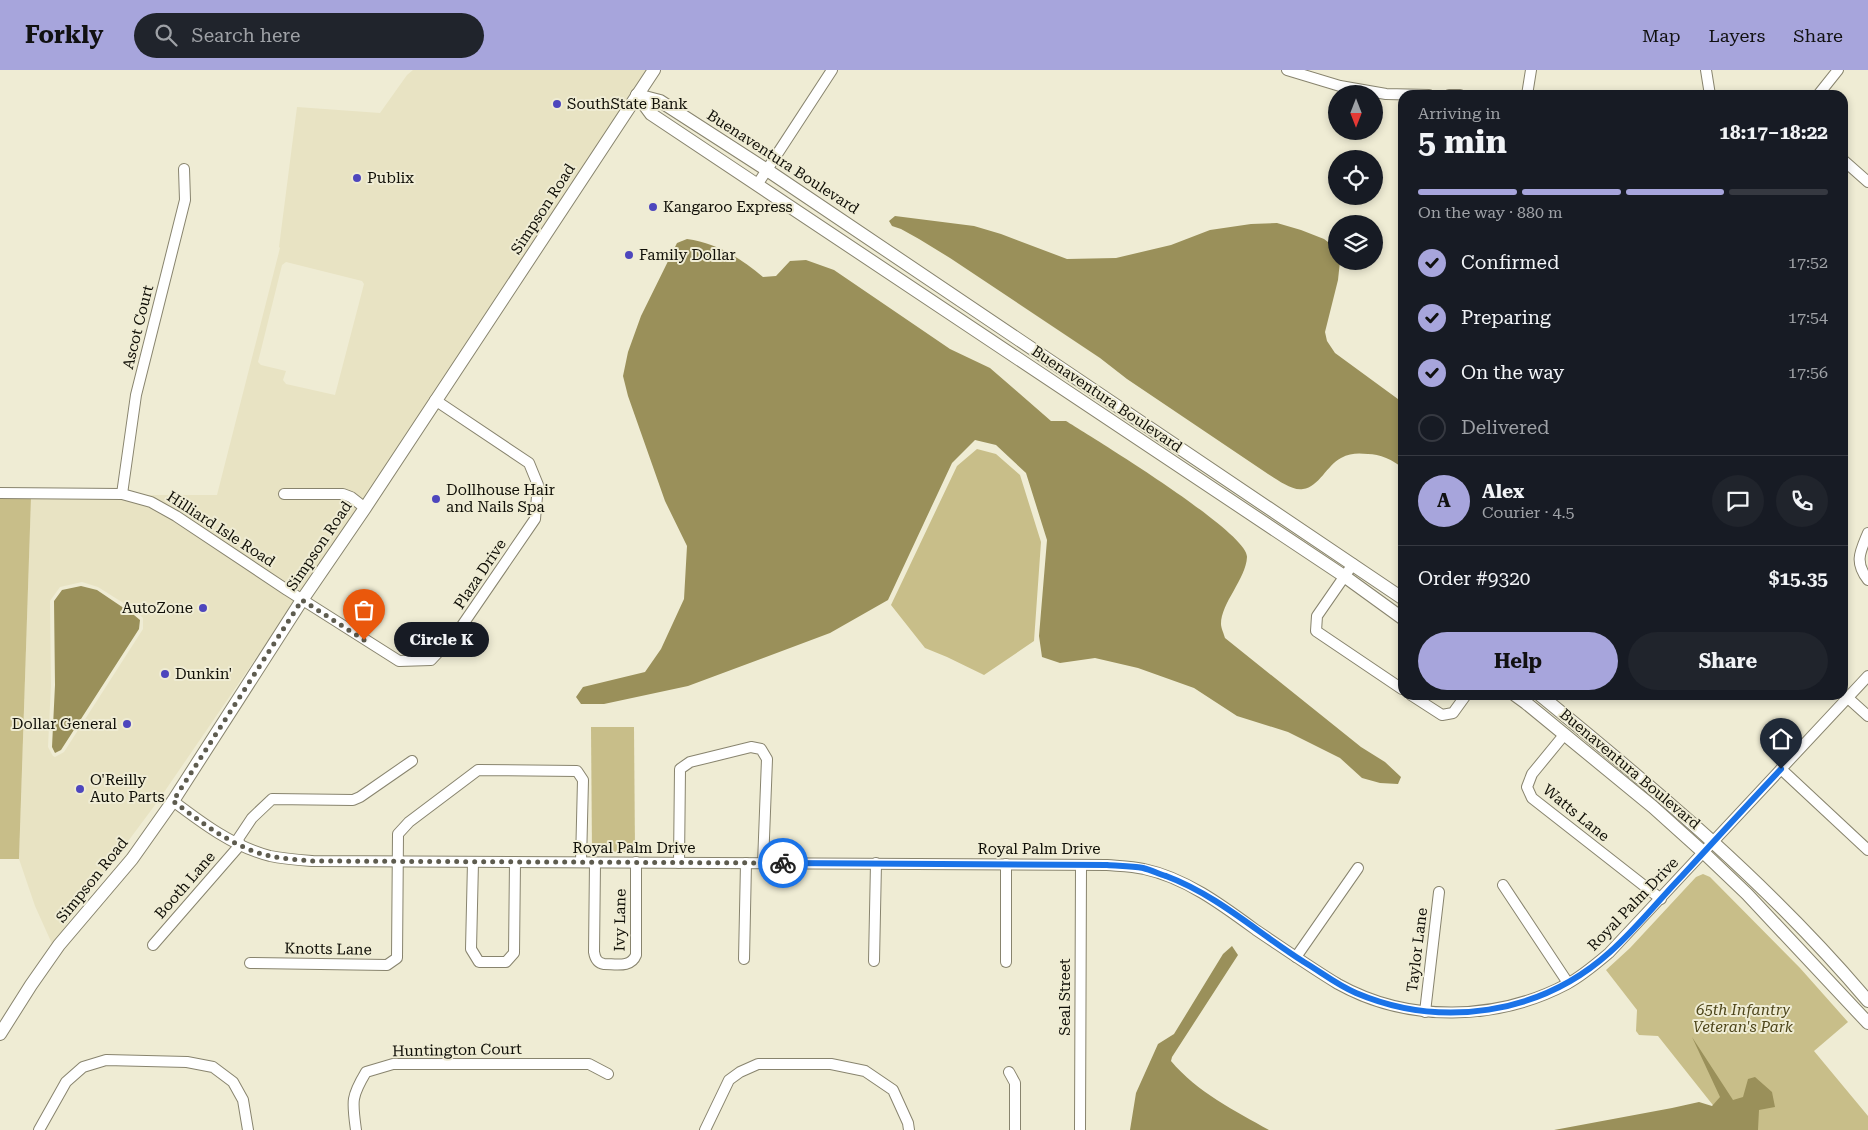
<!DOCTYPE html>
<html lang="en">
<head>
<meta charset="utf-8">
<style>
	body { margin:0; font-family:"Roboto Serif",serif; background:#20242c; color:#f1f3f6; height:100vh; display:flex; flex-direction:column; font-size:19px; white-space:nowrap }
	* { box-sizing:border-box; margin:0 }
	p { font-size:16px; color:#9ea1a6 }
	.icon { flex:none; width:28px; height:28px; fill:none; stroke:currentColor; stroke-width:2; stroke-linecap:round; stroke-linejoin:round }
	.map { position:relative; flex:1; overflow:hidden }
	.details { position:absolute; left:1398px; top:20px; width:450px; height:610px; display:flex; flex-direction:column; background:#171b24; border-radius:15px; box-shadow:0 2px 8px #0003 }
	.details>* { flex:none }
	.needle { width:32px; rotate:180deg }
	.fabs { position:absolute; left:1328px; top:15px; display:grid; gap:10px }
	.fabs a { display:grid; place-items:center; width:55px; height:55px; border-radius:50%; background:#171b24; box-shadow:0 2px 8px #0003; font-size:25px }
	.pin { position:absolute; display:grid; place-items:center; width:42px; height:42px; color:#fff; margin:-51px -21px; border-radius:50% 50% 50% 0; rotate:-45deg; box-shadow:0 0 5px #0007 }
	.pin .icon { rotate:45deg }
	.courier { position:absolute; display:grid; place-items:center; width:50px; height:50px; margin:-25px; border:4px solid #1a73e8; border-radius:50%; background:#fff; color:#222; box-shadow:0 1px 6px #0007 }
	.bubble { position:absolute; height:35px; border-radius:18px; background:#171b24; box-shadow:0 2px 8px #0003; font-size:16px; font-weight:700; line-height:35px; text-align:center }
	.head em { font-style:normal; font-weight:700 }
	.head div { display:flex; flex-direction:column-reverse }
	.head { display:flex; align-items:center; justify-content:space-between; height:85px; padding:0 20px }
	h1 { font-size:32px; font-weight:700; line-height:38px }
	.bar { display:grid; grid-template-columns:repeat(4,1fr); gap:8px 5px; align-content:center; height:60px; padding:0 20px }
	.bar i { height:6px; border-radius:4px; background:#363941 }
	.bar .current { background:#a7a5dc }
	.bar p { grid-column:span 4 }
	.line { display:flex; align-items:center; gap:12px; padding:0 20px; border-top:1px solid #363941 }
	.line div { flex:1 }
	.round { display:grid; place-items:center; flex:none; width:52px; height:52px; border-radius:26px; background:#20242c }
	ol { padding:0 20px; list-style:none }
	li { display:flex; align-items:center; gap:15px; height:55px }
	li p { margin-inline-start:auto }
	li .icon { padding:5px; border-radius:50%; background:#a7a5dc; color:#111; stroke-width:4 }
	li:last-child { color:#9ea1a6 }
	li i { width:28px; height:28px; border:2px solid #363941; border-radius:50% }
	.button { display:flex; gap:10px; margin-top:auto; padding:10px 20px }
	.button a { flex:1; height:58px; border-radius:30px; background:#a7a5dc; color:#111; font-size:20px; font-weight:700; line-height:58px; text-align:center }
	.button a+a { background:#20242c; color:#f1f3f6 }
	header { display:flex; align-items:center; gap:30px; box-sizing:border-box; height:70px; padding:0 25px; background:#a7a5dc; color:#111 }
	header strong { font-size:24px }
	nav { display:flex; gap:28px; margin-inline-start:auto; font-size:18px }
	.search { width:350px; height:45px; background:#20242c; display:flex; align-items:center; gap:12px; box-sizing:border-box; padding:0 18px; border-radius:28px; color:#9ea1a6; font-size:19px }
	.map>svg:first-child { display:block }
	.built { fill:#e8e3c3; fill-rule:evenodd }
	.green { fill:#c8be89 }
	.water { fill:#9a905a }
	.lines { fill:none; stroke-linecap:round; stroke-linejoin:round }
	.minor-casing { stroke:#88846e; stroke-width:12 }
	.major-casing { stroke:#88846e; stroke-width:14 }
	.minor { stroke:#fff; stroke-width:10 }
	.major { stroke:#fff; stroke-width:12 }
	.done { stroke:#5e5c4f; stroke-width:5; stroke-dasharray:0 9 }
	.route { stroke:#1a73e8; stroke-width:6 }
	.poi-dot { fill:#4d46bd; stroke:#efecd4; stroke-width:2 }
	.labels { text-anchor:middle; stroke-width:4; stroke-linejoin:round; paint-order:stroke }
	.poi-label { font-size:15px; fill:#100f07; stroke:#efecd4; text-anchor:start }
	.street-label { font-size:15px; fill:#100f07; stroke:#efecd4 }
	.park-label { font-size:15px; font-style:italic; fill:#4d451a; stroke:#efecd4 }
</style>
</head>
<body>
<header>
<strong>Forkly</strong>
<div class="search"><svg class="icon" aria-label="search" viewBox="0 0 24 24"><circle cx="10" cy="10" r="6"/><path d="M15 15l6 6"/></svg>Search here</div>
<nav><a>Map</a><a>Layers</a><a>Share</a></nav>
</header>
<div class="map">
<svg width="1868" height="1060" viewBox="0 0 1868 1060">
	<rect width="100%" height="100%" fill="#efecd4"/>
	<g class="built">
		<path d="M413,0H649L363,430L352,422L335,418L280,419V428H334L349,431L357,438L300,523L178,442L147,425H217L280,178L279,177L297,37L380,43L407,5ZM286,192L362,211L364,214L335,325L286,314L283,310L286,301L261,295L258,292L282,195Z"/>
		<path d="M31,428L122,429L149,436L174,450L295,531L158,731L68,852L53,876L35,836L19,789ZM82,512L98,517L136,541L143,548V559L64,682L55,687L53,686L48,677L51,615L50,531L60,517Z"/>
	</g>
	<g class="green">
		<polygon points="977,379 996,384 1020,405 1041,472 1034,571 984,605 947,587 925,578 891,535 957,396"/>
		<polygon points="0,428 31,428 19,789 0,789"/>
		<polygon points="591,657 634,657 635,782 592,782"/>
		<polygon points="1703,804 1710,807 1800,898 1848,952 1814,981 1868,1046 1868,1060 1717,1060 1716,1039 1658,966 1639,965 1636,961 1637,940 1606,900 1630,878 1696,807"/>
	</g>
	<g class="water">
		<path d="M895,146L974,156L1001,164L1067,189L1116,188L1171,175L1210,160L1251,154L1277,153L1301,160L1324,169L1336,178V191H1340L1338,210L1325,262L1327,271L1335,283L1402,332V398C1394,390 1379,384 1368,384C1358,383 1350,383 1341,388C1327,395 1319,417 1303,419C1292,421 1278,410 1268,404L1127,309L1100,288L950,188L919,169L901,159L892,156L889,151Z"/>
		<path d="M687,169C717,173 740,188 763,207L776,206L790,191L806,190L834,200L950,279L990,298L1051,351H1066C1093,368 1248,462 1247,487C1246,509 1221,533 1221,554C1221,558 1224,564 1225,568L1361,677L1385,692L1401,707L1398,714L1380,713L1362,708L1340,688L1288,662L1237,646L1194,618L1138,598L1095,588L1060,593L1042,587L1039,566L1047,470L1026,403L996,375L975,370L952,393L888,530L830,563L688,616L604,634H581L576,627L583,617L645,602L661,579L684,529L687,476L665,431L628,326L623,306L628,282L641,246L677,173Z"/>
		<polygon points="81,516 97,520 134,545 140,550 139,559 61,680 55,683 52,677 55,615 54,531 62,520"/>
		<path d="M1232,876L1238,885L1172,987L1171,991C1197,1022 1235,1041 1269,1060H1130L1136,1023L1158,974L1174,964L1223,884Z"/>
		<polygon points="1692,967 1733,1030 1743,1027 1748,1009 1755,1007 1772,1022 1775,1037 1759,1040 1758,1060 1554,1060 1672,1038 1699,1032 1712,1036 1720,1027"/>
	</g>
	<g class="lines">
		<g class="minor-casing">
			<g id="minor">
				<polyline points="1287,0 1340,16 1386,24 1429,25"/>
				<polyline points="1706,0 1710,25"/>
				<polyline points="1449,25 1460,25"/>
				<polyline points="1527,25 1531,0"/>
				<polyline points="1818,25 1838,0"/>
				<polyline points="1842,89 1868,112"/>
				<polyline points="757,115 832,0"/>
				<polyline points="0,423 122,424 151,432 176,446 287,520 399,591 431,590 459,560 535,449 538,415 529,393 435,330"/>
				<polyline points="122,424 136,325 185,130 184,99"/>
				<polyline points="284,424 343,424 351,427 365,438"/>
				<path d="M1868,463C1860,482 1854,492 1868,510"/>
				<polyline points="1353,494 1317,546 1316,561 1402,619"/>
				<polyline points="1411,625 1442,645 1453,643 1466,625"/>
				<polyline points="1848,628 1868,646"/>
				<polyline points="1564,665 1532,704 1527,717 1532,728 1661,829"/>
				<polyline points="1781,699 1868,780"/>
				<path d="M173,731C202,753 234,777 270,786C284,789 299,790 313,791L1107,795C1119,796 1132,796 1144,799C1186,808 1222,835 1256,860C1283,878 1310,897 1338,914C1408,953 1497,951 1567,914C1582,906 1596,894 1609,883L1868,606"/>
				<polyline points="473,792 471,879 479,892 506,892 514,883 515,792"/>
				<path d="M595,793L594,882C595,888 597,893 604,894C616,894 631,898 636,885V792"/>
				<polyline points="679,793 680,699 690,692 751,677 761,679 767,689 763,794"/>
				<polyline points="1006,794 1006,892"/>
				<polyline points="1503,815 1568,913"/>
				<polyline points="153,875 240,775 238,769 252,748 272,729 353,730 360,727 412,691"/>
				<polyline points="1296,887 1358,798"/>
				<polyline points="744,889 746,793"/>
				<polyline points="874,891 876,793"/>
				<polyline points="250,893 387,895 397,888 398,764 409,752 478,700 577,701 583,710 581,792"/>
				<polyline points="1425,942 1439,822"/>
				<polyline points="1009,1002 1015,1013 1015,1060"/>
				<polyline points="39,1060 66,1012 83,997 106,990 187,992 213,997 233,1012 243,1030 248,1060"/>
				<path d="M356,1060C352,1031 351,1027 366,1002L393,994H589L608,1004"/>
				<polyline points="705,1060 729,1010 740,1002 758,994 831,994 865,1001 893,1020 908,1053 909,1060"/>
				<polyline points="1080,1060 1081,795"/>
			</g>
		</g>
		<g class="major-casing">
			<g id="major">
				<polyline points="637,25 651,44 1344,506 1402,548"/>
				<polyline points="637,25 660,31 767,100 1402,528"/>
				<polyline points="1515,625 1526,633 1653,737 1703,782 1747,824 1868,953"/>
				<path d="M1540,625C1656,720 1771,816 1868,931"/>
				<polyline points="0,964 31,915 59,875 132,789 173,731 302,530 365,438 654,0"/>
			</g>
		</g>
		<use href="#minor" class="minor"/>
		<use href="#major" class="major"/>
	</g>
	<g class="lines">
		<path class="done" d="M364,570L302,530L173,731C202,753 234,778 270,786C284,789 299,790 313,791L783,793"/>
		<path class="route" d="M783,793L1107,795C1119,796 1131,796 1143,798C1151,800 1159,804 1166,806C1217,825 1258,863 1304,892C1321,902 1337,915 1356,923C1441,959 1540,945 1610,882C1636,859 1658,831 1682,806C1715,770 1748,734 1781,699"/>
	</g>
	<g class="poi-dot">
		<circle cx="557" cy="34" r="5"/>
		<circle cx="357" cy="108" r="5"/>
		<circle cx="653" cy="137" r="5"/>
		<circle cx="629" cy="185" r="5"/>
		<circle cx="436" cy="429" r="5"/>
		<circle cx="203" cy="538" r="5"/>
		<circle cx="165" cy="604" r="5"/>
		<circle cx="127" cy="654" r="5"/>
		<circle cx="80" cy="719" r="5"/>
	</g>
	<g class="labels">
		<g class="poi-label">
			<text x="567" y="39">SouthState Bank</text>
			<text x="367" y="113">Publix</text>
			<text x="663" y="142">Kangaroo Express</text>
			<text x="639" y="190">Family Dollar</text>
			<text x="446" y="425">Dollhouse Hair<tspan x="446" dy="17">and Nails Spa</tspan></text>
			<text x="193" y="543" text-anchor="end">AutoZone</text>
			<text x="175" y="609">Dunkin'</text>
			<text x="117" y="659" text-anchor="end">Dollar General</text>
			<text x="90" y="715">O'Reilly<tspan x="90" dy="17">Auto Parts</tspan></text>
		</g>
		<g class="street-label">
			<text transform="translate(783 92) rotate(33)" y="5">Buenaventura Boulevard</text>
			<text transform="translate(543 139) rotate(-57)" y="5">Simpson Road</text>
			<text transform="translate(138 257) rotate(-76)" y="5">Ascot Court</text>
			<text transform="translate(1107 329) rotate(34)" y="5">Buenaventura Boulevard</text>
			<text transform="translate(221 459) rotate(33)" y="5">Hilliard Isle Road</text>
			<text transform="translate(319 476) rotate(-56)" y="5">Simpson Road</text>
			<text transform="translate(480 504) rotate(-56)" y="5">Plaza Drive</text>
			<text transform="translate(1630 699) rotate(40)" y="5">Buenaventura Boulevard</text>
			<text transform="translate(1576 743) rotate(39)" y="5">Watts Lane</text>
			<text x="634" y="783">Royal Palm Drive</text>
			<text x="1039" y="784">Royal Palm Drive</text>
			<text transform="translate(92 810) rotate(-51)" y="5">Simpson Road</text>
			<text transform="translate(185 815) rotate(-49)" y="5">Booth Lane</text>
			<text transform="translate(1633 834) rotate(-46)" y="5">Royal Palm Drive</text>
			<text transform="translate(620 850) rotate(-89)" y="5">Ivy Lane</text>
			<text transform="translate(328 879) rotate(1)" y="5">Knotts Lane</text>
			<text transform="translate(1417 880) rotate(-83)" y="5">Taylor Lane</text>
			<text transform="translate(1065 927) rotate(-90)" y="5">Seal Street</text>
			<text transform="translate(457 980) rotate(-1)" y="5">Huntington Court</text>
		</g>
		<g class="park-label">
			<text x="1743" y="945">65th Infantry<tspan x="1743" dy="17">Veteran's Park</tspan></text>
		</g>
	</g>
</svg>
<div class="fabs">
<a><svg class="needle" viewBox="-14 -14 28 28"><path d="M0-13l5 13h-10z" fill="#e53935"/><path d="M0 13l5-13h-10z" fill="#9ea1a6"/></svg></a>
<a><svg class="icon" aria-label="locate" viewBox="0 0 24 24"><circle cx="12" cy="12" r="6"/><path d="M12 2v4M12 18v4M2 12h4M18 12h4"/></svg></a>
<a><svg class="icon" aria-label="layers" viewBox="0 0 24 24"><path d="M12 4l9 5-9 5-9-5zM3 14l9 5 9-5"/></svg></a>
</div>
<div class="pin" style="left:364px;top:570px;background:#ea580c"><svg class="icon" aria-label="bag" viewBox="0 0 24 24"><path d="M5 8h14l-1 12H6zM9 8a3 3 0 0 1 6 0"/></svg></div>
<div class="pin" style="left:1781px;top:699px;background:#1f2937"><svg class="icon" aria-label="home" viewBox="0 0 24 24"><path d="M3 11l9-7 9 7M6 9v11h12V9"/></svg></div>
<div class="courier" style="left:783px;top:793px"><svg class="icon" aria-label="bike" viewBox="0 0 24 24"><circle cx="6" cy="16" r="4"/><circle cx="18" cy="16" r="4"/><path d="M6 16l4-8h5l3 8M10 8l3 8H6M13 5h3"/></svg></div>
<div class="bubble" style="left:394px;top:552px;width:95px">Circle K</div>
<section class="details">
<div class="head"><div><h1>5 min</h1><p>Arriving in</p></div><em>18:17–18:22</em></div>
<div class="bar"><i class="current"></i><i class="current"></i><i class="current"></i><i></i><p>On the way · 880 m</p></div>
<ol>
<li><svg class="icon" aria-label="check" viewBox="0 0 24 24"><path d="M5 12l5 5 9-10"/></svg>Confirmed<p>17:52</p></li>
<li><svg class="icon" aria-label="check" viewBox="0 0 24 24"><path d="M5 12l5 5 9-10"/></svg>Preparing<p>17:54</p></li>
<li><svg class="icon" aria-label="check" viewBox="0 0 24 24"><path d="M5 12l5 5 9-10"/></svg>On the way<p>17:56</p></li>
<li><i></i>Delivered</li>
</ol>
<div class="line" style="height:90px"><b class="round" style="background:#a7a5dc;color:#111">A</b><div><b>Alex</b><p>Courier · 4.5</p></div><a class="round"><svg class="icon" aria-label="chat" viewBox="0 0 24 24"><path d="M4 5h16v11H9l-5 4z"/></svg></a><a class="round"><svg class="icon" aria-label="phone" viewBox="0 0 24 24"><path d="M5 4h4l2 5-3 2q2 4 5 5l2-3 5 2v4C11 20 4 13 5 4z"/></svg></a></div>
<div class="line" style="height:65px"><div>Order #9320</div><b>$15.35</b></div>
<div class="button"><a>Help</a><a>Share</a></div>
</section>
</div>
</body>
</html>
